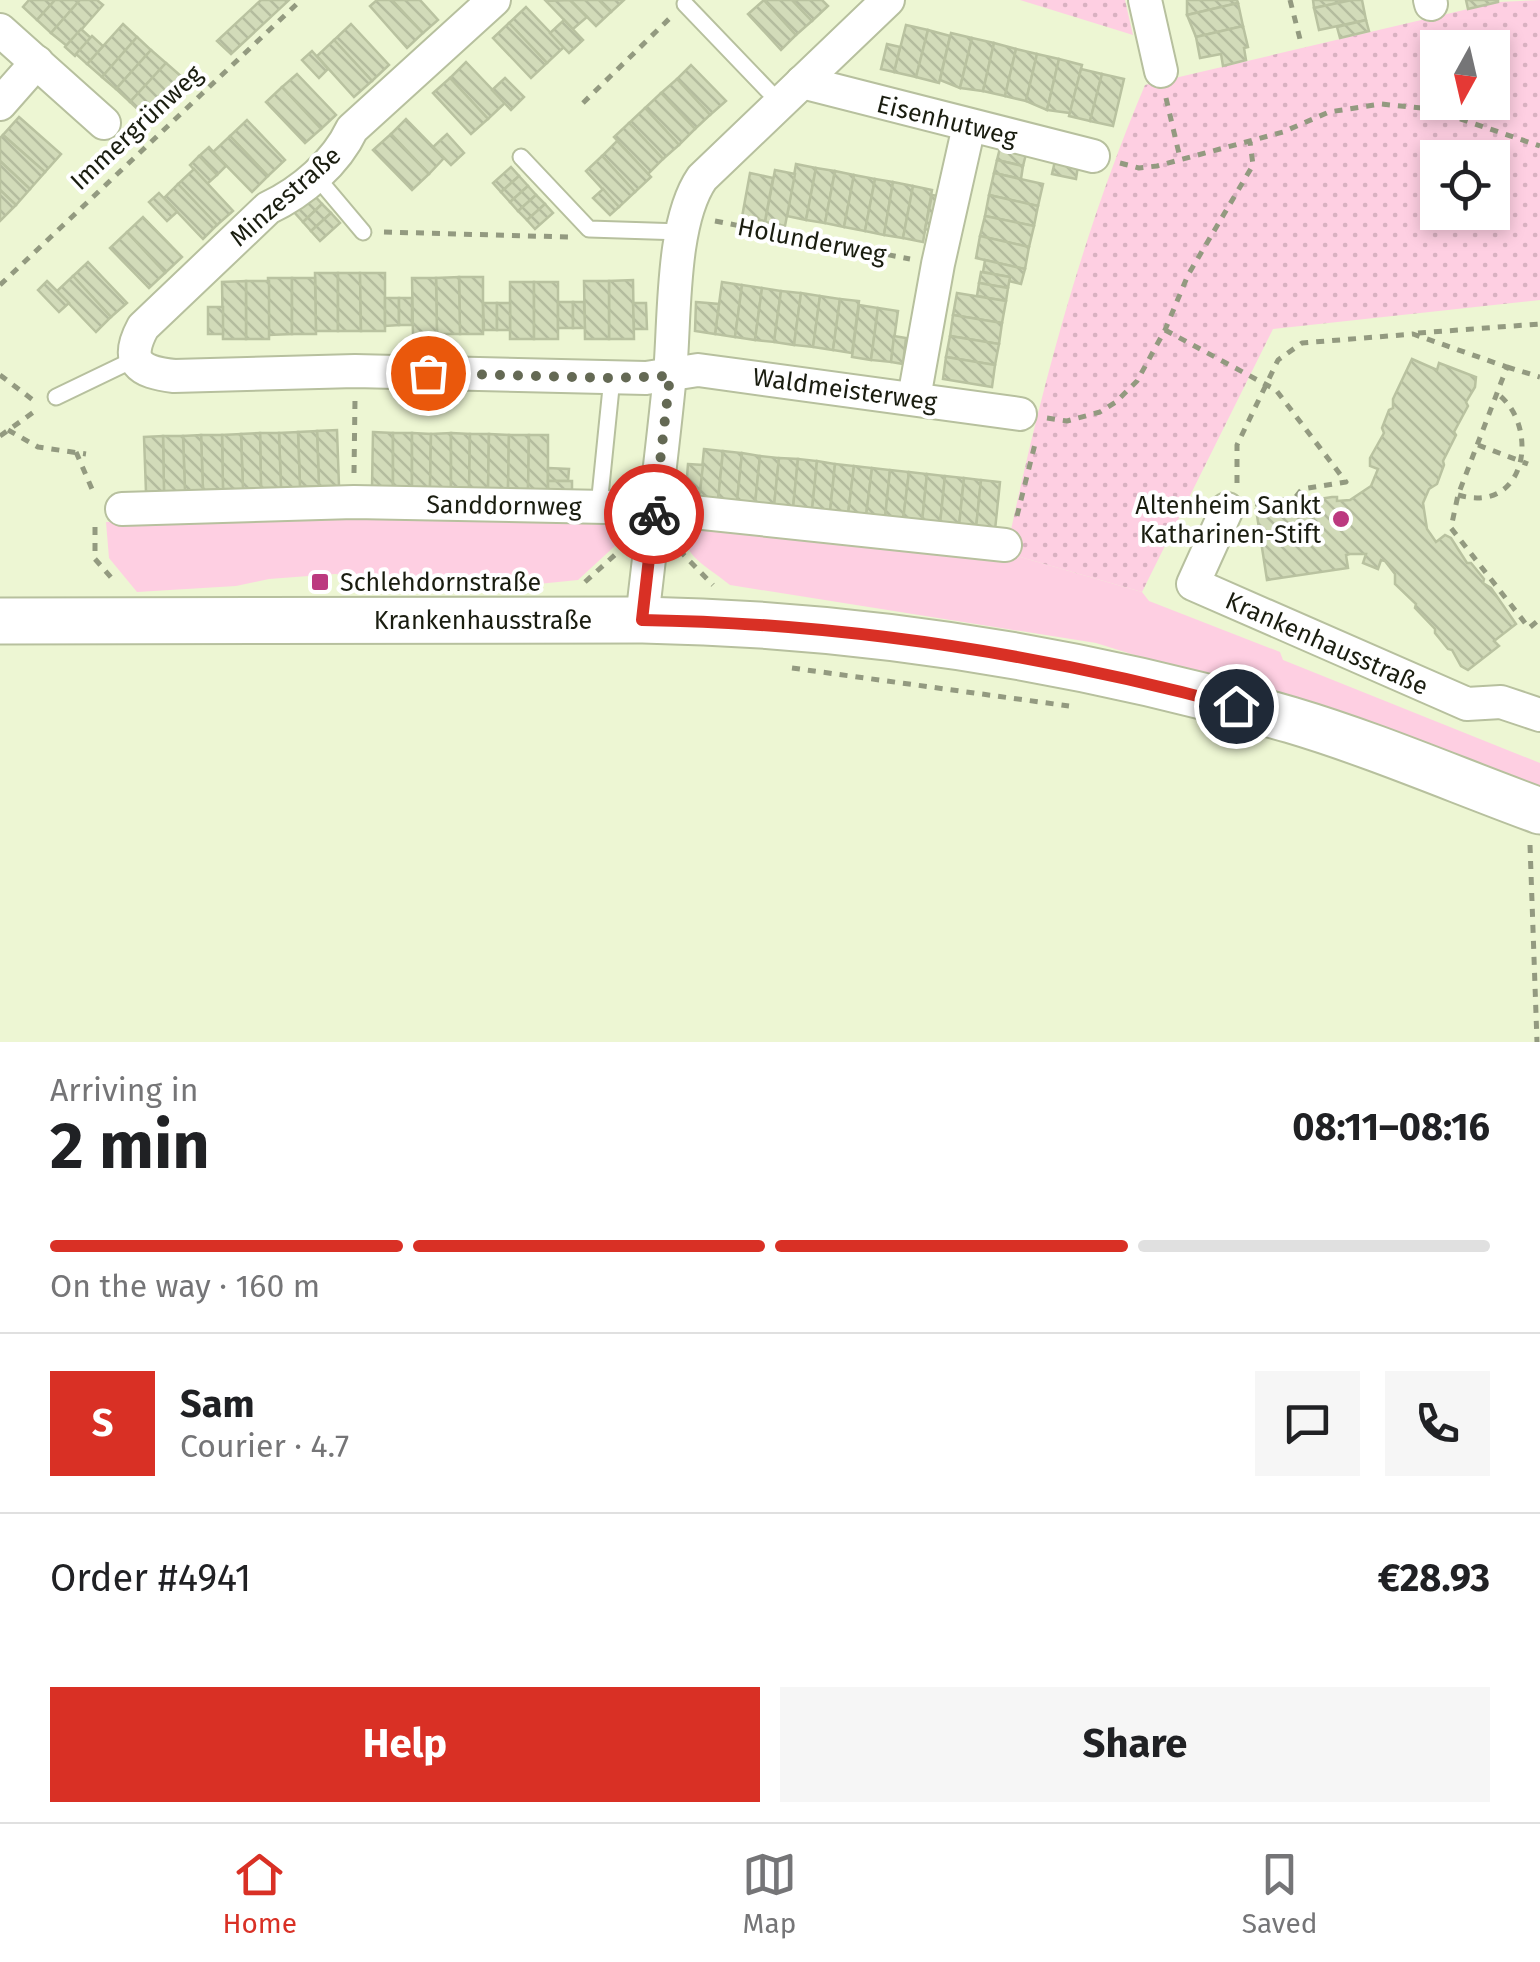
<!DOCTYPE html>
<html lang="en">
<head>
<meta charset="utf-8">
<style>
	body { margin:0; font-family:"Fira Sans",sans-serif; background:#f6f6f6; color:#202124; height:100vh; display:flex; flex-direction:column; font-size:38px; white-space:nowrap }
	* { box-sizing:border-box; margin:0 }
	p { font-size:32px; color:#757577 }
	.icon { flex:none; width:55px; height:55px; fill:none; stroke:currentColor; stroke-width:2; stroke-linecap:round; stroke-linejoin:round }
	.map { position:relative; height:1042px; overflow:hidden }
	.panel { display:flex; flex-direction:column; background:#fff; flex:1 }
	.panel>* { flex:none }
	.needle { width:65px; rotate:188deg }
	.controls { position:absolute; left:1420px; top:30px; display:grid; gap:20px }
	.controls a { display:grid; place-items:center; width:90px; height:90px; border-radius:0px; background:#fff; box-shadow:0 5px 15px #0003; font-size:50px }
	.pin { position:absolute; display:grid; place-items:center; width:85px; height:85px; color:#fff; margin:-42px; border:5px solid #fff; border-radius:50%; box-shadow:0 2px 10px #0007 }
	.courier { position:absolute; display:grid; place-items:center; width:100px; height:100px; margin:-50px; border:8px solid #d93025; border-radius:50%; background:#fff; color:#222; box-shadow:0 2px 12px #0007 }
	.overview em { font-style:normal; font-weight:700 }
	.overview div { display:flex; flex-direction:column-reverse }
	.overview { display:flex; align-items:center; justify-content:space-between; height:170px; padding:0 50px }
	h1 { font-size:65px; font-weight:700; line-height:75px }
	.bar { display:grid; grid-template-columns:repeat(4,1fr); gap:15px 10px; align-content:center; height:120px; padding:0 50px }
	.bar i { height:12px; border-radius:8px; background:#e0e0e0 }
	.bar .active { background:#d93025 }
	.bar p { grid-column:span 4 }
	.line { display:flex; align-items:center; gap:25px; padding:0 50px; border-top:2px solid #e0e0e0 }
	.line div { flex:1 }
	.round { display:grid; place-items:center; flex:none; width:105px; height:105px; border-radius:0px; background:#f6f6f6 }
	.primary-button { display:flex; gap:20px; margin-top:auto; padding:20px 50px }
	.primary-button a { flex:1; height:115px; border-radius:0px; background:#d93025; color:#fff; font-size:40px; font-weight:700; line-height:115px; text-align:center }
	.primary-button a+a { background:#f6f6f6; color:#202124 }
	.menu { display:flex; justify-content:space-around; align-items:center; height:140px; border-top:2px solid #e0e0e0; background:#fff; font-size:28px; color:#757577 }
	.menu a { display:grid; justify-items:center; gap:5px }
	.menu .active { color:#d93025 }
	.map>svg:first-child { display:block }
	.green { fill:#fecfe2 }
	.park { fill:url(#park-dots); fill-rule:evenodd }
	.building { fill:url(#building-back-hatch); stroke:#b9c2a0; stroke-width:2.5 }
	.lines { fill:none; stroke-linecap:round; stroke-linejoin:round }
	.lane-casing { stroke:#b7c09e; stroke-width:19 }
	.street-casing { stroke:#b7c09e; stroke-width:36 }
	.secondary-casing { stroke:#b7c09e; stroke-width:49 }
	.path { stroke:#939a80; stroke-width:5; stroke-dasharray:8 8; stroke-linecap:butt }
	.lane { stroke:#fff; stroke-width:15 }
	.street { stroke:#fff; stroke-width:32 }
	.secondary { stroke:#fff; stroke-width:45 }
	.done { stroke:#646954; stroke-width:10; stroke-dasharray:0 18 }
	.route { stroke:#d93025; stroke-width:12 }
	.poi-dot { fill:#bc397f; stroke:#fff; stroke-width:4 }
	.labels { text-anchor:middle; stroke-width:8; stroke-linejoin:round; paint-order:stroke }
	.street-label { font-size:25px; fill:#1a1d10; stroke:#fff }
	.poi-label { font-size:25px; fill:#1a1d10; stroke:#fff; text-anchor:end }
</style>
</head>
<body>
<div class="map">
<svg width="1540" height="1042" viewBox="0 0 1540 1042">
	<defs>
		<pattern id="park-dots" width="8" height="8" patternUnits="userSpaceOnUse" patternTransform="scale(2.5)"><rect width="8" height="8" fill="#fecfe2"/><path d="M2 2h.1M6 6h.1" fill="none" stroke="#d9b1c1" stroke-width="1.8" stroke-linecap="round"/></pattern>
		<pattern id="building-back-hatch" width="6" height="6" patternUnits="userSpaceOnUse" patternTransform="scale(2.5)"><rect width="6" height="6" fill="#d2dbb9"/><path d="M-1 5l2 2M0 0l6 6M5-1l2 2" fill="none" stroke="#b4bc9e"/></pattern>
	</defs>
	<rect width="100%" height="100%" fill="#edf6d3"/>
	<g class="green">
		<polygon points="624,516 616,545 578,580 528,585 335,574 269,579 236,586 137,592 109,558 106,522"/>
		<path d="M680,517L1006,553L1142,592L1149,601L1280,652L1283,660L1540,763V786L1478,762L1096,643L730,585C700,561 683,558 680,517Z"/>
	</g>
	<g class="park">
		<polygon points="1020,0 1125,0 1133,35"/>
		<path d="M1540,0V300L1273,329L1142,592L1006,553C1040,393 1081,236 1145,85L1498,2ZM1438,48H1492V102H1438ZM1438,158H1492V212H1438Z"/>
	</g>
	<g class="building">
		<polygon points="29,0 55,0 37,20 23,7"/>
		<polygon points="55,0 80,0 51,33 37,20"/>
		<polygon points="80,0 97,0 103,5 67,46 51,33"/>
		<polygon points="261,0 289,0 231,54 217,41"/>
		<polygon points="377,0 392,0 423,33 407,48 370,6"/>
		<polygon points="392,0 420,0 438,20 423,33"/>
		<polygon points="570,0 599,0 611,12 596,26"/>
		<polygon points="570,0 587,17 573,29 546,1"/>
		<polygon points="599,0 624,0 611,12"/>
		<polygon points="764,0 796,35 781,50 748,14"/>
		<polygon points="764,0 792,0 812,21 796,35"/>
		<polygon points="792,0 822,0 828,6 812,21"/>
		<polygon points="1187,0 1237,0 1238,3 1187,15"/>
		<polygon points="1313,0 1352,0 1314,8"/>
		<polygon points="1352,0 1362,0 1366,20 1319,30 1314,8"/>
		<polygon points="1466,0 1498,0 1498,2 1468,9"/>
		<polygon points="1238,3 1243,26 1196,37 1187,15"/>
		<polygon points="526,7 564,47 547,63 509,23"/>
		<polygon points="564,20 583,40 569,53 550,33"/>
		<polygon points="1366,20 1369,31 1340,38 1337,27"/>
		<polygon points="509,23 547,63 531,78 493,38"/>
		<polygon points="123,24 137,37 102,77 87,64"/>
		<polygon points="351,24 389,65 372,81 334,40"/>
		<polygon points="906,25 928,30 916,77 894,72"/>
		<polygon points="1243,26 1248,47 1244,48 1246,60 1223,66 1221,54 1200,58 1196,37"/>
		<polygon points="81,29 91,38 75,56 65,47"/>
		<polygon points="928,30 950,36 939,83 916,77"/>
		<polygon points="951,33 972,38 960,88 940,80"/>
		<polygon points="92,36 103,46 87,64 76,54"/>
		<polygon points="137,37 151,50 116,89 102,77"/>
		<polygon points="972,38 994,43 983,91 960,88"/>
		<polygon points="334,40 372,81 354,97 317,56"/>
		<polygon points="994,43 1016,49 1005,96 983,91"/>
		<polygon points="887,44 900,47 894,72 881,69"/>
		<polygon points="1016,49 1037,54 1026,101 1005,96"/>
		<polygon points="151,50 166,63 130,102 116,89"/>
		<polygon points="312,51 328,69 319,78 302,60"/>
		<polygon points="1037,54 1059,59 1047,110 1026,101"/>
		<polygon points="1059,59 1082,65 1070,113 1047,110"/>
		<polygon points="466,62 505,103 488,119 450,78"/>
		<polygon points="166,63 181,76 145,116 130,102"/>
		<polygon points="691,65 726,101 710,115 677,79"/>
		<polygon points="1081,69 1102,74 1090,121 1069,116"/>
		<polygon points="297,74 336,115 321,129 282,87"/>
		<polygon points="1102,74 1124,79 1113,126 1090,121"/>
		<polygon points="450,78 488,119 471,134 433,93"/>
		<polygon points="505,78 524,97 511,110 492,90"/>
		<polygon points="677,79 710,115 695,129 661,93"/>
		<polygon points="282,87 321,129 305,143 266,102"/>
		<polygon points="661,93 695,129 679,145 645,108"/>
		<polygon points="645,108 679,145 663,159 629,123"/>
		<polygon points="19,117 61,154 45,172 3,135"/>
		<polygon points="406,119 444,158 429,174 391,134"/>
		<polygon points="247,120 285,160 268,176 230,136"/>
		<polygon points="629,123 663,159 648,174 614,137"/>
		<polygon points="391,134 429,174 412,190 373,150"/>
		<polygon points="447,134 464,153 451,165 433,147"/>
		<polygon points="3,135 45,172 30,189 0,161 0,138"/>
		<polygon points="230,136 268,176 252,192 213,152"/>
		<polygon points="617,141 651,177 635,192 602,156"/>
		<polygon points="209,147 226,166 217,175 199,156"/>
		<polygon points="1000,148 1026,154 1023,166 997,160"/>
		<polygon points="199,156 217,175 207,184 190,165"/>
		<polygon points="602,156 635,192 619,207 586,171"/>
		<polygon points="997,160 1023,166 1021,179 994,173"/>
		<polygon points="0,161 30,189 16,205 0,190"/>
		<polygon points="1055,161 1078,166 1076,179 1052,174"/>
		<polygon points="796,164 816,168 806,220 787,216"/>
		<polygon points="511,167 519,176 501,192 493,183"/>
		<polygon points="816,168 835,171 825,223 806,220"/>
		<polygon points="194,169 233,211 217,225 178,184"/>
		<polygon points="775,170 795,174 785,226 765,222"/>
		<polygon points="835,171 854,175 844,227 825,223"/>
		<polygon points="750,173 773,178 765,221 742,217"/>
		<polygon points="994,173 1043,184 1038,206 989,195"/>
		<polygon points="854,175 875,179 865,231 844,227"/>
		<polygon points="519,176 528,186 510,202 501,192"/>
		<polygon points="875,179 893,182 884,235 865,231"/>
		<polygon points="893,182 913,186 903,238 884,235"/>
		<polygon points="178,184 217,225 203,239 164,198"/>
		<polygon points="528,186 536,195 518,211 510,202"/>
		<polygon points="913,186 932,190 923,242 903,238"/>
		<polygon points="603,189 619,207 610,215 593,198"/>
		<polygon points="0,190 16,205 0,221"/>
		<polygon points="159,193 177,212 167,221 149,202"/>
		<polygon points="313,194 322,204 303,222 294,212"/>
		<polygon points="536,195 545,204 527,220 518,211"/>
		<polygon points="932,195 944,197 938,232 925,229"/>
		<polygon points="989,195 1038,206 1034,226 985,216"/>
		<polygon points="322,204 331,213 311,231 303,222"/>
		<polygon points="545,204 553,213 535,229 527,220"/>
		<polygon points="331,213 340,223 320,241 311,231"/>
		<polygon points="985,216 1034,226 1029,247 980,236"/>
		<polygon points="143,217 182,257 165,273 127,232"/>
		<polygon points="127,232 165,273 149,288 110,248"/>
		<polygon points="980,236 1029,247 1025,269 976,258"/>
		<polygon points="985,260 1025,269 1021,284 1009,281 1010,277 983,272"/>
		<polygon points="88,262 127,303 111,317 73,276"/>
		<polygon points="981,272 1010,277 1008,288 979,283"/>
		<polygon points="315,273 338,273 338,331 316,331"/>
		<polygon points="338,273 360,273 361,331 338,331"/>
		<polygon points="360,273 385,273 385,331 361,331"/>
		<polygon points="73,276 111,317 96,332 57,291"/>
		<polygon points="459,277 483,277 483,334 460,334"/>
		<polygon points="459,277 460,334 437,334 436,278"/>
		<polygon points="268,278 292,278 292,334 269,335"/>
		<polygon points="292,278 315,278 316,334 292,334"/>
		<polygon points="412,278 436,278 437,334 413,335"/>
		<polygon points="633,280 634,339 609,339 609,281"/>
		<polygon points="47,281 69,303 59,312 38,290"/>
		<rect x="246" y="281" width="23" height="58"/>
		<polygon points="246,281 246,339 223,339 222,282"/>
		<polygon points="584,281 609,281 609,339 585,339"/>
		<rect x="510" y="282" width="24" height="57"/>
		<rect x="534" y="282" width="24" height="57"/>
		<polygon points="722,282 742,285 735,337 715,334"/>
		<polygon points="979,283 1008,288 1006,301 977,296"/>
		<polygon points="742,285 762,288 755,340 735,337"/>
		<polygon points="762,288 781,291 774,342 755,340"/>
		<polygon points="781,291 801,293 794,345 774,342"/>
		<polygon points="801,293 820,296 813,347 794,345"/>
		<polygon points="957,293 1006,301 1002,323 953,315"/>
		<polygon points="820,296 840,299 833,350 813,347"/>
		<polygon points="385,298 399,298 399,325 385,326"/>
		<rect x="399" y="298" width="13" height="27"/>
		<polygon points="840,299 859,301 852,353 833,350"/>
		<rect x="558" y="302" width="15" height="26"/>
		<polygon points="573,302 584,302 585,328 573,328"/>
		<polygon points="696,302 719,304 715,334 695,331"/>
		<polygon points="483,303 497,303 497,330 484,330"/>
		<rect x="497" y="303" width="13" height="27"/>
		<polygon points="633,303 646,303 647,329 634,329"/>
		<polygon points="859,305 878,308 871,360 852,357"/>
		<rect x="208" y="307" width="15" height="27"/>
		<polygon points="878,308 898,311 891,362 871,360"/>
		<polygon points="953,315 1002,323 999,344 950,336"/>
		<polygon points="894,336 906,338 903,364 891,362"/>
		<polygon points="950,336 999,344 995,365 946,357"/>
		<polygon points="946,357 995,365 992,387 943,379"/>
		<polygon points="1412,359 1437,370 1439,363 1476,377 1475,387 1466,402 1468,406 1454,432 1456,435 1443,461 1444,465 1437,484 1429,489 1423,503 1427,529 1436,542 1445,535 1451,538 1467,563 1471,563 1484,579 1483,583 1491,588 1516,624 1494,641 1499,646 1468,670 1461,666 1452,650 1448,649 1435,633 1435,629 1415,608 1416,604 1395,584 1395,574 1385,561 1381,560 1378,569 1363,563 1366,554 1350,554 1346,555 1348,568 1267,580 1256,509 1332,497 1337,497 1337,501 1350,500 1371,486 1378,469 1370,466 1370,458 1384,433 1382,428 1389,410 1393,408 1393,399"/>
		<polygon points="337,430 339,486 319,486 317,431"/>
		<polygon points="317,431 319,486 300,487 298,432"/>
		<polygon points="298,432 300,487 281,488 279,433"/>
		<polygon points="373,432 393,433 393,487 372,487"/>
		<polygon points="260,433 279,433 281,488 261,488"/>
		<polygon points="260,433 261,488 243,489 241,434"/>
		<polygon points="393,433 412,433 412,488 393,487"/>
		<polygon points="412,433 431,434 430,488 412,488"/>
		<polygon points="451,433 451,488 430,488 431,434"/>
		<polygon points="451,433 470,434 469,489 451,488"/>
		<polygon points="241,434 243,489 223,489 222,435"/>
		<polygon points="470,434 489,434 488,489 469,489"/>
		<polygon points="489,434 509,435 508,489 488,489"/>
		<polygon points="201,435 222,435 223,489 203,490"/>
		<polygon points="201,435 203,490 185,491 183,436"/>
		<polygon points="509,435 529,435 528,490 508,489"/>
		<polygon points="529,435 548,435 548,490 528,490"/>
		<polygon points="163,436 183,436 185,491 164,492"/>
		<polygon points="163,436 164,492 146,492 144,437"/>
		<polygon points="704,449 723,451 718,500 699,498"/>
		<polygon points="723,451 742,453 737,501 718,500"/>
		<polygon points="742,453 760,456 755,504 737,501"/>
		<polygon points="760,456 779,458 774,506 755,504"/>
		<polygon points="779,458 798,459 793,508 774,506"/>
		<polygon points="798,459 817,461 812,510 793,508"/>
		<polygon points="817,461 835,464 830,512 812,510"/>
		<polygon points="688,464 703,465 700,492 686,490"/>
		<polygon points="835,464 854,466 848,514 830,512"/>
		<polygon points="854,466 872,468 866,516 848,514"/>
		<polygon points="548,468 569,469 568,481 548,481"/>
		<polygon points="872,468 890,470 885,518 866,516"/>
		<polygon points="890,470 909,472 903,520 885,518"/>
		<polygon points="909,472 927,474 922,522 903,520"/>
		<polygon points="927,474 945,476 940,524 922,522"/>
		<polygon points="945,476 964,478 959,526 940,524"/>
		<polygon points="964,478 981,480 976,528 959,526"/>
		<polygon points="981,480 1000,482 995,530 976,528"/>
		<rect x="548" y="481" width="24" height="13"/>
	</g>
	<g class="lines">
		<g class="lane-casing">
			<g id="lane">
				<polyline points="685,4 779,102"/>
				<polyline points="521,157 589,229 682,232"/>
				<polyline points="315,175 363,232"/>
				<polyline points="56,397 135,359"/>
				<polyline points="600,496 612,378"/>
			</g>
		</g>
		<g class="street-casing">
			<g id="street">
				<path d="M494,0L352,129C336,163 302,192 268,208L143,327C124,362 139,372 174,376L355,371L646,378L698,370L1020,414"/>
				<polyline points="1145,0 1161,71"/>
				<polyline points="1430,0 1431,4"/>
				<polyline points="0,30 104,123"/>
				<polyline points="802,82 1093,156"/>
				<polyline points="0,104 37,62"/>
				<polyline points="914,398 938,264 969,126"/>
				<polyline points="122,509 354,502 655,508 1005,545"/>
				<polyline points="1227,509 1193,584 1467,704 1501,702 1540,715"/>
				<path d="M642,620C651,538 662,456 670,374C675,318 671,223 702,178L888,0"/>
			</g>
		</g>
		<g class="secondary-casing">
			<path id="secondary" d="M0,621L642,620C861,624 1081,659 1291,720C1375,745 1458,781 1540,811"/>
		</g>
		<g class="path">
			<polyline points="1290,0 1301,43"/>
			<polyline points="1437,31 1441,48"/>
			<polyline points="1166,98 1180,158"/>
			<polyline points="1453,102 1454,115"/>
			<polyline points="583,103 670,18"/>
			<polyline points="1120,163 1139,168 1157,166 1283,132 1329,112 1381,104 1431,109 1540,146"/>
			<polyline points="715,221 910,259"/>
			<polyline points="384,232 568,237"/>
			<polyline points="0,285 301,0"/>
			<polyline points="1165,330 1276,390 1346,482 1302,489 1295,498 1255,504"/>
			<polyline points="1418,333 1540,324"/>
			<polyline points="1507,367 1540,377"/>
			<polyline points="0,375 33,400"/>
			<polyline points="1047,418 1067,421 1100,412 1116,402 1137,381 1165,330 1188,275 1253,165 1250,142"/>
			<polyline points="8,430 38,447 86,454"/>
			<polyline points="0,436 38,409"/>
			<polyline points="1478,445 1528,464"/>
			<polyline points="76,452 95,496"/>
			<polyline points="354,473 355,399"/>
			<polyline points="1237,483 1237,445 1278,360 1302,343 1413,334 1507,367 1458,495 1451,528 1529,628 1540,619"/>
			<path d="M1458,495C1527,515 1540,427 1498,394"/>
			<polyline points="1017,516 1036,440"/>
			<polyline points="95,527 95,559 116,583"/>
			<polyline points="679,550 713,585"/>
			<polyline points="585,582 617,553"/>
			<polyline points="792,668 1069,706"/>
			<polyline points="1530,845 1537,1042"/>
		</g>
		<use href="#lane" class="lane"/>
		<use href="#street" class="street"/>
		<use href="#secondary" class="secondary"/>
	</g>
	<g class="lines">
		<polyline class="done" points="428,373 612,378 670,376 654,514"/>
		<path class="route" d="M654,514L642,620C843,623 1042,654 1236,706"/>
	</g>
	<g class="poi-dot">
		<circle cx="1341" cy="519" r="10"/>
		<rect x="310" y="572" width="20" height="20" rx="5"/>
	</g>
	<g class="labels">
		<g class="street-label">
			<text transform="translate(947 120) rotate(14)" y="9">Eisenhutweg</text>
			<text transform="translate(136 127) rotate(-43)" y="9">Immergrünweg</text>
			<text transform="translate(285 196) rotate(-41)" y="9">Minzestraße</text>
			<text transform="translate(812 240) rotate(11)" y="9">Holunderweg</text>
			<text transform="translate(845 389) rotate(8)" y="9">Waldmeisterweg</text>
			<text transform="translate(504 505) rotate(1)" y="9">Sanddornweg</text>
			<text x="483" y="629">Krankenhausstraße</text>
			<text transform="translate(1327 643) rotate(24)" y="9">Krankenhausstraße</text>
		</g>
		<g class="poi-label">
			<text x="1321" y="514">Altenheim Sankt<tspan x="1321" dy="29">Katharinen-Stift</tspan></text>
			<text x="340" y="591" text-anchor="start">Schlehdornstraße</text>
		</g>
	</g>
</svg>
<div class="controls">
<a><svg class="needle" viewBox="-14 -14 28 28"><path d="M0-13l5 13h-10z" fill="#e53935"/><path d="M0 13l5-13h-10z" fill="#757577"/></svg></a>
<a><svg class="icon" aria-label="locate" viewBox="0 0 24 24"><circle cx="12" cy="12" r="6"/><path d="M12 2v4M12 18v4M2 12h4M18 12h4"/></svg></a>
</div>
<div class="pin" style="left:428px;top:373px;background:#ea580c"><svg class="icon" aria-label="bag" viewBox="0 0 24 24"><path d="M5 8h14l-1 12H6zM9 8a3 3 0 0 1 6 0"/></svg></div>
<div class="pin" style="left:1236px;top:706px;background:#1f2937"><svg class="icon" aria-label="home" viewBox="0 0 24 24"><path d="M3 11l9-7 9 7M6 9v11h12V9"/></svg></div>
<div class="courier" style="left:654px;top:514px"><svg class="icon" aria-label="bike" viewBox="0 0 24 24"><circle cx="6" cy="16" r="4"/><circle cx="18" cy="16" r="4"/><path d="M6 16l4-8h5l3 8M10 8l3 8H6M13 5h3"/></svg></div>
</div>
<section class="panel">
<div class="overview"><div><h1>2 min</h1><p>Arriving in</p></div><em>08:11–08:16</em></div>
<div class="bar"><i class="active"></i><i class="active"></i><i class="active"></i><i></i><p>On the way · 160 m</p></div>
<div class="line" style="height:180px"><b class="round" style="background:#d93025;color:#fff">S</b><div><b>Sam</b><p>Courier · 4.7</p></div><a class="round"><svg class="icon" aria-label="chat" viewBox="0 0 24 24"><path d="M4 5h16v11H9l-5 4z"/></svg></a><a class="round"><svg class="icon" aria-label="phone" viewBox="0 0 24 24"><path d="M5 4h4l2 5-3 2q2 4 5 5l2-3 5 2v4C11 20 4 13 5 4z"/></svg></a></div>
<div class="line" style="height:130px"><div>Order #4941</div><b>€28.93</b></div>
<div class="primary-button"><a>Help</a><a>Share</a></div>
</section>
<nav class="menu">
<a class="active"><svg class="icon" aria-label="home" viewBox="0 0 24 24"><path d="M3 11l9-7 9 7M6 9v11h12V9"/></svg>Home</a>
<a><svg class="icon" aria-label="map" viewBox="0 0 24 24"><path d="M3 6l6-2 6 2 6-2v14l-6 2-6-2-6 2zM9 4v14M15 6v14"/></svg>Map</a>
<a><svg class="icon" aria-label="saved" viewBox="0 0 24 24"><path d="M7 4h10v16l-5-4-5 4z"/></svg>Saved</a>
</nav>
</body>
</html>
